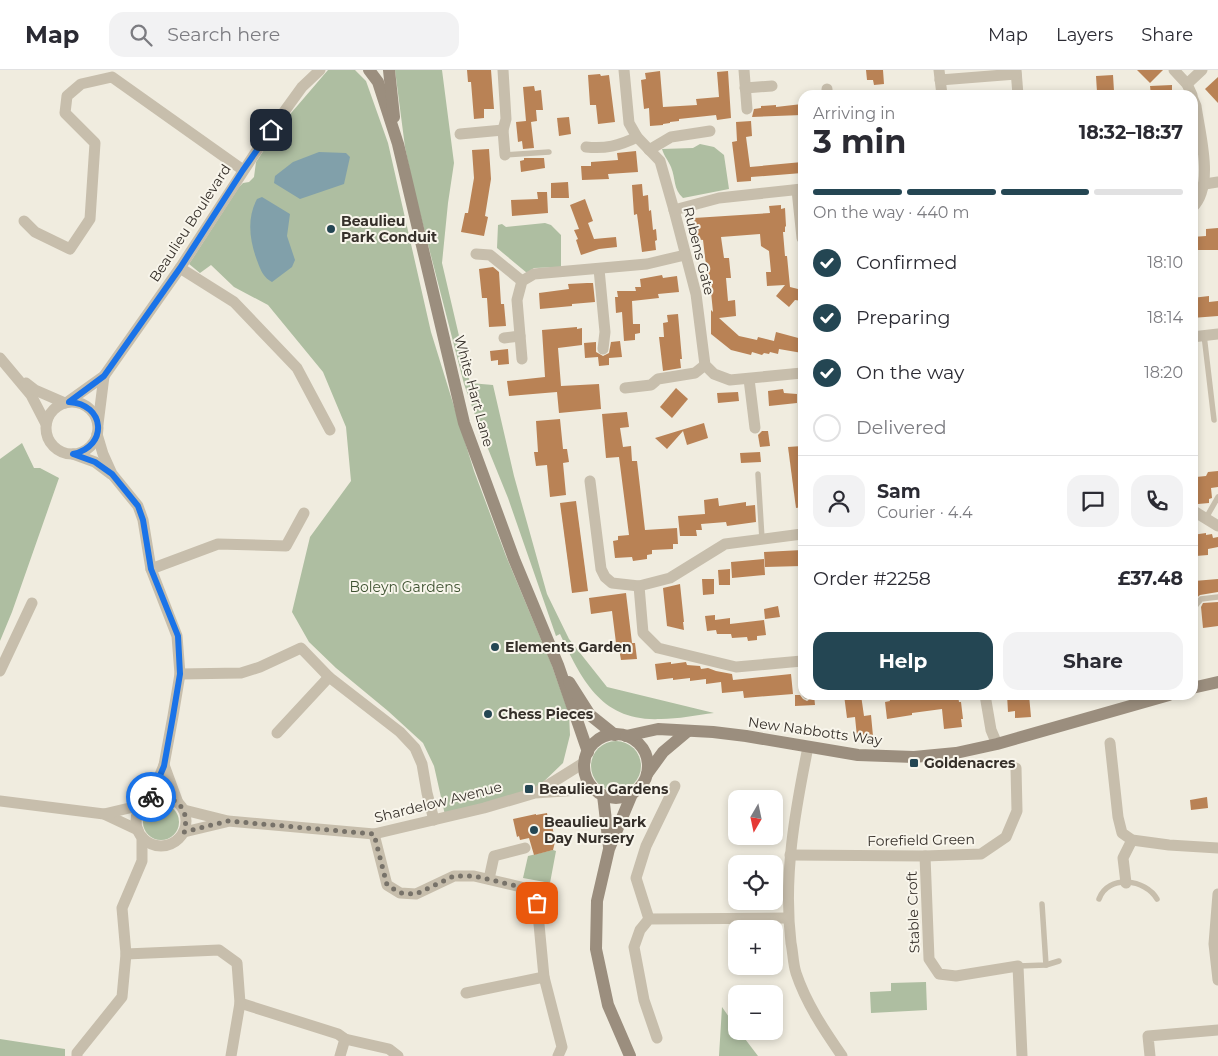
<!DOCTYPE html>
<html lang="en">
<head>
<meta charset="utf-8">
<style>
	body { margin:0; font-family:Montserrat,sans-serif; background:#f2f2f3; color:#2b2b33; height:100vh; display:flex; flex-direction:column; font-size:19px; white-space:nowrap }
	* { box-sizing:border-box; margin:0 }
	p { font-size:16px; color:#7c7c81 }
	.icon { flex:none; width:28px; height:28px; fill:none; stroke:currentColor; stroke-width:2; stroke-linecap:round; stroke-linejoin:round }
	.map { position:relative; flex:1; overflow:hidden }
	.details { position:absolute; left:798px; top:20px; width:400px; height:610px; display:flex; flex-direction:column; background:#fff; border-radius:15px; box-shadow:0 2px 8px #0003 }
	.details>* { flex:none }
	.needle { width:32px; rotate:189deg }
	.buttons { position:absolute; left:728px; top:720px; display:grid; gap:10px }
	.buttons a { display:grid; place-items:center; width:55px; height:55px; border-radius:10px; background:#fff; box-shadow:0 2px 8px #0003; font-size:25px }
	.pin { position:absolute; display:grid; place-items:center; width:42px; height:42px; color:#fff; margin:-21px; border-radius:10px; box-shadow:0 2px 8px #0006 }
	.courier { position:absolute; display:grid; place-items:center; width:50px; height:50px; margin:-25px; border:4px solid #1a73e8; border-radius:50%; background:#fff; color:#222; box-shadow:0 1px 6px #0007 }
	.summary em { font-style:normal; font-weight:700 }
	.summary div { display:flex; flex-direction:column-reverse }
	.summary { display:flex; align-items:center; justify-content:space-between; height:85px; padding:0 15px }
	h1 { font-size:32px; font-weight:700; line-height:38px }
	.bar { display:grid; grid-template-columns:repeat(4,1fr); gap:8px 5px; align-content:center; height:60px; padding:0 15px }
	.bar i { height:6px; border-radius:4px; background:#e1e1e2 }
	.bar .selected { background:#244653 }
	.bar p { grid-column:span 4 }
	.line { display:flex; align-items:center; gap:12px; padding:0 15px; border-top:1px solid #e1e1e2 }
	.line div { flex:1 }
	.round { display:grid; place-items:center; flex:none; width:52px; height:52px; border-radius:15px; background:#f2f2f3 }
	ol { padding:0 15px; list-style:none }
	li { display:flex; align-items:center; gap:15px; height:55px }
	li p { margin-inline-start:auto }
	li .icon { padding:5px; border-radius:50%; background:#244653; color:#fff; stroke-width:4 }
	li:last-child { color:#7c7c81 }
	li i { width:28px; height:28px; border:2px solid #e1e1e2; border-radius:50% }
	.primary-button { display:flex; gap:10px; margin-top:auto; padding:10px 15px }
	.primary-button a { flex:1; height:58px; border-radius:15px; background:#244653; color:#fff; font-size:20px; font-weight:700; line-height:58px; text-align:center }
	.primary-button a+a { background:#f2f2f3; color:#2b2b33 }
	header { display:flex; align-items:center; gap:30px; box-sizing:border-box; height:70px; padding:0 25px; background:#fff; border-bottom:1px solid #e1e1e2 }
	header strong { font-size:24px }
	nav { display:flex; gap:28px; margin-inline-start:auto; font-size:18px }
	.search { width:350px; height:45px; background:#f2f2f3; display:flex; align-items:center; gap:12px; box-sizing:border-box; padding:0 18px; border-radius:15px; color:#7c7c81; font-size:19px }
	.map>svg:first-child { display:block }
	.green { fill:#aebea1 }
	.water { fill:#81a0aa }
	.building { fill:#b98255 }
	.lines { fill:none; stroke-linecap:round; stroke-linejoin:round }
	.lane { stroke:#c7beac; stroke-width:5.5 }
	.street { stroke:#c7beac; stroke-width:11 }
	.secondary { stroke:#9b8e7e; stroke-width:12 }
	.done { stroke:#777269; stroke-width:5; stroke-dasharray:0 9 }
	.route { stroke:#1a73e8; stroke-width:6 }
	.poi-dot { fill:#244653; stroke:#f8f5eb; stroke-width:2 }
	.labels { text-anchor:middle; stroke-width:4; stroke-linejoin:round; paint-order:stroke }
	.poi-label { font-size:14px; font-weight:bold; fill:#36302a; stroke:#f8f5eb; text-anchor:start }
	.street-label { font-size:14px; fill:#36302a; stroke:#f8f5eb }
	.park-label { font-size:14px; fill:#3e5231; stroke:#f8f5eb }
</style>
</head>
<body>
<header>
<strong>Map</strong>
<div class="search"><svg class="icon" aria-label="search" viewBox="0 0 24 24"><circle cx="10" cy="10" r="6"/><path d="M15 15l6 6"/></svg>Search here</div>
<nav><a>Map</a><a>Layers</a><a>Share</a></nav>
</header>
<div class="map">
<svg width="1218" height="986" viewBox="0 0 1218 986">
	<rect width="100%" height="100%" fill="#f0ecdf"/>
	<g class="green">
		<polygon points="328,0 355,0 366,11 388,73 431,262 474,401 506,486 551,593 569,644 570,665 563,693 536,719 445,745 434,696 423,673 388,641 336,598 309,572 292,542 310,467 351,411 346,357 323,302 268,235 234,217 211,195 200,203 189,194 239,117 243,113 249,112 254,107 256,92 280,56"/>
		<path d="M395,0H442L454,93L448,133L442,193L470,313L493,315L514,406L547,524L569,569L607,617L714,643C697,645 678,649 661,649C601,652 582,610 560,564L556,566L508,428L480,359L464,314L413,116L405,77Z"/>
		<path d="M700,74L714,77L724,85L729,119L683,128C673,119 676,109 671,97C668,90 664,86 662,79L693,78Z"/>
		<polygon points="545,153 551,155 561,165 561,197 534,198 527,203 497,178 498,155 502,154 506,157"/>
		<polygon points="22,373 34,398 40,398 59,408 12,542 0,571 0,389"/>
		<circle cx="616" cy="696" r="25"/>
		<circle cx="161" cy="752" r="18"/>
		<polygon points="553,780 556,781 550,813 523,808 528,786"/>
		<polygon points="926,912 927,940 871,943 870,922 891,921 891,913"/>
		<polygon points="722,937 736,957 736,961 739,961 758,986 719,986"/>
		<polygon points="0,969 65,979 65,986 0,986"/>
	</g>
	<g class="water">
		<polygon points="319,82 346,83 350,87 344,114 300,129 274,113 275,106 293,92"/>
		<path d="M262,127L290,144L287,166L295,190L292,197L272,212C264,208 261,201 258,193C250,173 246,149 257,129Z"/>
	</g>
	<g class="building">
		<polygon points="467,0 491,0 494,39 484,39 484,48 474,49 471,12 468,12"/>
		<polygon points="866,0 883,0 884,14 874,15 873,10 867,10"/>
		<polygon points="1137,0 1163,0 1150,13"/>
		<polygon points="660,1 663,37 697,35 696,29 719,27 717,2 728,1 731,48 717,50 716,45 679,49 679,51 670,52 670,53 663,54 663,55 650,56 649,38 644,39 641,10 646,9 645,3"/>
		<polygon points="600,4 601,6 609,5 615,52 598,54 596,35 590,35 588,5"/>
		<polygon points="1113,5 1114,21 1112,21 1112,25 1100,25 1100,22 1097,22 1096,6"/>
		<polygon points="1218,7 1218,33 1205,19"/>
		<polygon points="1172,15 1172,25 1151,25 1150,16"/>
		<polygon points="534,16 535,21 541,20 543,40 536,40 537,51 531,52 534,78 523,79 522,71 518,72 516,52 526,51 523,17"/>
		<polygon points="802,34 802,45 752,47 754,39 761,38 761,36 776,35 776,37"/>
		<polygon points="569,47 571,64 559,66 557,48"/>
		<polygon points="751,51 752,66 746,67 750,97 802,92 802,103 751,107 751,111 737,112 732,72 737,71 736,52"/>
		<polygon points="489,79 491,109 485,146 488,147 484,166 461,162 465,143 468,143 474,108 472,80"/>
		<polygon points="636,81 638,102 608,104 609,109 582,110 581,96 591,96 591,92 618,90 617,83"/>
		<polygon points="524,88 544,88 545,98 521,102 520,91 524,90"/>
		<polygon points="568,112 569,128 551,128 551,113"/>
		<polygon points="642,114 643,126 648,125 649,141 651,140 653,160 656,159 657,170 655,171 656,180 642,182 637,144 634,145 632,115"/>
		<polygon points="537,122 547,122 548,143 512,146 511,130 538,129"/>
		<polygon points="585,129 593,151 588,153 594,169 616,167 617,177 599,179 581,185 576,170 578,169 574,160 579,159 570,135"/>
		<polygon points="781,135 781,139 785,138 786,156 785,157 785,162 783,162 785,186 787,186 790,217 802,220 802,231 795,230 789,237 776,226 785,215 767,216 766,202 771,202 769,181 761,176 760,164 721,167 724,188 729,188 731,208 726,208 728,231 735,230 736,246 719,248 739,266 757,270 758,267 774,271 776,262 802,269 802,283 779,279 778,284 770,282 769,284 764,283 762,285 752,282 751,285 731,280 711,264 711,240 713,242 710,212 708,212 703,170 696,169 694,148 770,143 769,136"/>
		<polygon points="1218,158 1218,180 1192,180 1192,167 1206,166 1206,159"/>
		<polygon points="493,197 499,202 501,234 504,234 506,256 489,257 487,228 482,228 479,199"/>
		<polygon points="662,205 663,208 677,206 679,222 658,224 659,228 632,231 633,254 640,254 640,263 635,264 635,270 624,271 622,242 616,243 615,227 618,227 617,221 636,221 635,217 641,217 640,209"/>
		<polygon points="587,213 593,213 595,232 572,234 572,236 540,239 539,223 569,219 568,214"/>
		<polygon points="1209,226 1209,232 1218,231 1218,246 1192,248 1192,228"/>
		<polygon points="678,244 682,289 680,289 681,298 663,301 659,267 664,267 663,253 668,252 667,245"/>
		<polygon points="577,257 577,259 582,258 582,275 558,278 561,316 599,314 601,339 559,343 557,322 509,326 507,311 545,307 542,260"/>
		<polygon points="620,271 622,287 609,288 609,295 599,296 598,287 585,288 584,273 596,272 596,282 603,286 609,283 611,272"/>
		<polygon points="508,279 509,294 498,295 498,290 491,291 490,281"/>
		<polygon points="676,318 688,329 672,348 660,337"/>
		<polygon points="783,319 784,323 797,324 797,333 769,336 768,321"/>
		<polygon points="738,322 739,331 718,333 717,323"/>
		<polygon points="627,342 629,357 620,358 623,377 631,376 632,391 637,391 645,460 677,458 678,474 673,474 673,479 652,480 652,484 647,485 647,489 633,491 632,487 615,488 613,471 618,470 618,466 629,465 619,387 606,388 602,344"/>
		<polygon points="560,349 563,379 567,379 569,392 563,393 566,425 550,427 547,395 536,396 534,382 538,382 536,351"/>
		<polygon points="704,353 708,368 687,375 683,361 667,379 655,368"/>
		<polygon points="762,361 768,361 770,376 760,377 758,365"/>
		<polygon points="802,376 802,437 796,438 788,377"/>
		<polygon points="760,382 761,392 741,393 740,383"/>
		<polygon points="1218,401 1218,417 1211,418 1212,428 1209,429 1209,433 1198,434 1196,407 1206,406 1208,402"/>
		<polygon points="718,428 719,436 746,432 746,436 755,435 756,452 727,456 726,452 701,454 702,460 696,460 697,466 680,466 678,446 705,444 704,430"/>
		<polygon points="576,431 588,521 572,523 560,433"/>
		<polygon points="1206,463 1206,465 1212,464 1213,468 1218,467 1218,477 1208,479 1208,485 1196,486 1195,479 1192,479 1192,465"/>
		<polygon points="802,480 802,496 765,497 764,482"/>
		<polygon points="764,489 765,505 732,508 731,492"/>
		<polygon points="730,499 730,515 719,515 718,500"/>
		<polygon points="702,509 714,509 714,524 703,525"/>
		<polygon points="1218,509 1218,522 1200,525 1192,532 1192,522 1195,522 1194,511"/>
		<polygon points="680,514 684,552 683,552 684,560 667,556 663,518"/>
		<polygon points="626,523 632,573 635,573 637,589 621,590 618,573 616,573 612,541 591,544 589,528"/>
		<polygon points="1218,532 1218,556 1203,558 1201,537 1203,533"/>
		<polygon points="778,536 780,547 765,549 764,539"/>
		<polygon points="715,545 715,550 730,548 730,554 764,550 766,565 757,566 757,570 748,571 747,567 732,568 731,564 717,564 716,560 707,561 705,546"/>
		<polygon points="671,592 671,594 686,592 687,595 700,596 701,599 708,598 716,601 732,604 733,610 791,604 793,624 744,628 743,621 722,623 721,612 706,614 706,609 690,611 690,608 673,610 673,608 657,610 655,594"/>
		<polygon points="795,625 800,625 803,629 807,631 810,629 811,625 814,625 815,635 795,636"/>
		<polygon points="844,625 861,625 864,646 871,645 873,666 857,667 855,647 847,648"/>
		<polygon points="908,625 958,626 959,632 961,632 963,649 961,649 962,657 944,659 942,639 912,643 912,645 887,649 885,632 890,631 889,627"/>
		<polygon points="1007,625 1029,625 1031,647 1015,648 1015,641 1008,642"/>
		<polygon points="1207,727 1208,738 1191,740 1190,730"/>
		<polygon points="547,743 548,749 551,748 555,772 553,780 534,785 529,768 520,770 519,766 517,767 513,749 536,744 536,745"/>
	</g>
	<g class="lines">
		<g class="lane">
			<polyline points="505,85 549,82"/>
			<polyline points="1204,265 1214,350"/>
			<polyline points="758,404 762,469"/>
			<polyline points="1206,448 1218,427"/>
			<polyline points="1192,540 1201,529 1218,527"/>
			<polyline points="805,625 806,626"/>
			<path d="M1099,829C1108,804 1146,809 1157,829"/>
			<polyline points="1042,834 1046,895"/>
			<polyline points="1018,896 1046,895 1059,891"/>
		</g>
		<g class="street">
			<polyline points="503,0 506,49 503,60 505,85"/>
			<polyline points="624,0 629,53 637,67 660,91 674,140 696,224 705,295 714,304 730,310 802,303"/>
			<polyline points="744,0 747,39"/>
			<polyline points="939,0 942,25"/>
			<polyline points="1016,0 1018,25"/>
			<polyline points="1174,0 1187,14 1192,25"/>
			<polyline points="940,10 1016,4"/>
			<polyline points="1187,14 1202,0"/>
			<polyline points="745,18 772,16"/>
			<polyline points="827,19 827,25"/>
			<path d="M1192,27L1196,36C1200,65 1215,116 1192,138"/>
			<polyline points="460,64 503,60"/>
			<path d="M586,77C605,79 619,76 637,67"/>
			<polyline points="649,80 671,67 710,61"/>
			<polyline points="1205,114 1218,112"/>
			<polyline points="797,120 802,168"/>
			<polyline points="674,140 719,128 802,119"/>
			<polyline points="24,151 35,162 70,179 90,149 95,73 65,43 67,26 81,14 112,7 243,100"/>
			<polyline points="476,184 490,185 522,211"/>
			<polyline points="180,198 234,232 297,298 330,360"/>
			<polyline points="599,199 605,262 603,279"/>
			<polyline points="1192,267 1218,264"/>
			<polyline points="504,268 520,266"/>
			<polyline points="0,288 31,325 46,354"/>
			<polyline points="522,289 517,230 522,211 534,204 647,194 685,185"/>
			<polyline points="749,309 755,358"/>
			<polyline points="26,313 35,320 65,333"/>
			<polyline points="625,318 651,315 658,309 695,303 705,295"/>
			<polyline points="69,331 104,306 180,198 265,68 302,17 320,0"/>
			<circle cx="72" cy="358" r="26"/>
			<polyline points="98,354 104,306"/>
			<polyline points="97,364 103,384 112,404 138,436 143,450 151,499 177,566 180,604 173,646 164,695 150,729"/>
			<polyline points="73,384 95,392 111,404"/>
			<polyline points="590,411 601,499 605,507 612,513 639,516 670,508 725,474 802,464"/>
			<polyline points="1192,440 1218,456"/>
			<polyline points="151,499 218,474 286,476 304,443"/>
			<polyline points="639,516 643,563 658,578 736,597 802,591"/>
			<polyline points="0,601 32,533"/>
			<polyline points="180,604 241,603 260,597 301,578 329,607 400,662 415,678 422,694 427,723 434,750"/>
			<polyline points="985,625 991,660 997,674"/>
			<polyline points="277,663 329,607"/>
			<polyline points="1110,673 1118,747 1122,763 1132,770 1169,775 1218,778"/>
			<path d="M808,677C795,741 783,807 791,873C793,882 793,894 796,903C806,933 824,960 842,986"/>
			<polyline points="164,695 178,733"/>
			<polyline points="537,722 585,692"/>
			<circle cx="161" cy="751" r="25"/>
			<polyline points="0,731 104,744 138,760"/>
			<polyline points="184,740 228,751 374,764 484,738 535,723 594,719"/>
			<polyline points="104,744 142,735"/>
			<polyline points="184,762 226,752"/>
			<polyline points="374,764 387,815 400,823 416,824 454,806 474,806 521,817 537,833 544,907 562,977 558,986"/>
			<polyline points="790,785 925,786 981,784 1006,767 1017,741 1016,698"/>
			<polyline points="925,786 929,889 939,904 956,906 1018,896 1022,986"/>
			<polyline points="489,809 494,786 525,778"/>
			<polyline points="1126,813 1123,788 1132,770"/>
			<polyline points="1218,824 1214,874 1218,910"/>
			<polyline points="649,849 636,808 646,776 675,716"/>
			<polyline points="126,884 219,880 237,893 240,933 338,964 345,969"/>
			<polyline points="466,923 544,907"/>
			<polyline points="657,968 644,930 634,877 640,860 649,849 788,848"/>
			<polyline points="77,986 77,983 122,927 126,884 122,838 142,791 142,767"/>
			<polyline points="231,986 240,933"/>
			<polyline points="340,986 345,969 389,979 398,986"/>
			<polyline points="1150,986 1148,966 1218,960"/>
		</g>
		<g class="secondary">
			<polyline points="369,0 378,12 398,74 464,353 514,489 558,595 588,682"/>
			<polyline points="389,0 394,47"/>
			<polyline points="569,612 590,645 615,665"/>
			<polyline points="1192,618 1218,612"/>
			<circle cx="616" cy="696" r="32"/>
			<polyline points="626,666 658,659 713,662 746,666 858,685 914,687 956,683 997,674 1169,625"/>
			<polyline points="647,704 663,682 688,661"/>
			<polyline points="603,725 609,777"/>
			<polyline points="630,986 608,935 596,879 597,831 609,779 632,724"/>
		</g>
	</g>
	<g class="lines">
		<path class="done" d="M151,727L150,729C174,722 191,738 184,762L228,751L374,764L387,815L400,823L416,824L454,806H474L521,817L537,833"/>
		<path class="route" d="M151,727L164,696L173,646L180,604L178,566L151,499L143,450L138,436L112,404L95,392L73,384C109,376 105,334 69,332L104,306L180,198L243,100L271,60"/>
	</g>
	<g class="poi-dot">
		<circle cx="331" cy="159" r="5"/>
		<circle cx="495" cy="577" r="5"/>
		<circle cx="488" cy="644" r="5"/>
		<rect x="909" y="688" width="10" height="10" rx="2.5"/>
		<rect x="524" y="714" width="10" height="10" rx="2.5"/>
		<circle cx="534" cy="760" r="5"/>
	</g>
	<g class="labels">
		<g class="poi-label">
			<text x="341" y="156">Beaulieu<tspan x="341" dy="16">Park Conduit</tspan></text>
			<text x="505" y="582">Elements Garden</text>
			<text x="498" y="649">Chess Pieces</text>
			<text x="924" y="698">Goldenacres</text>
			<text x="539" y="724">Beaulieu Gardens</text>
			<text x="544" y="757">Beaulieu Park<tspan x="544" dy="16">Day Nursery</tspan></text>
		</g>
		<g class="street-label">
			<text transform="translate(190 153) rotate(-57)" y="5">Beaulieu Boulevard</text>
			<text transform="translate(699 181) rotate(76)" y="5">Rubens Gate</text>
			<text transform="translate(474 321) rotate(75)" y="5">White Hart Lane</text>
			<text transform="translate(815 661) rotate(8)" y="5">New Nabbotts Way</text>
			<text transform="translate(438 732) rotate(-14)" y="5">Shardelow Avenue</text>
			<text transform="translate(921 770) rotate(-1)" y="5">Forefield Green</text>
			<text transform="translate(913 842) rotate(-92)" y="5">Stable Croft</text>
		</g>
		<g class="park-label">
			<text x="405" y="522">Boleyn Gardens</text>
		</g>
	</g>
</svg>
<div class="buttons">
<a><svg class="needle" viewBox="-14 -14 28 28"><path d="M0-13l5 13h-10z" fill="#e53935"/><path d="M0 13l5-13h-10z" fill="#7c7c81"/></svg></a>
<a><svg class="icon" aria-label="locate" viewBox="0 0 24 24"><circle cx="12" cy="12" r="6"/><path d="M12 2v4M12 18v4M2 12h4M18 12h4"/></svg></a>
<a>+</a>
<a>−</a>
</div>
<div class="pin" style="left:537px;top:833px;background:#ea580c"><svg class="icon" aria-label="bag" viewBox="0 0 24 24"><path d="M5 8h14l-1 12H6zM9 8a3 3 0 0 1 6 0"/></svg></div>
<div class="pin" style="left:271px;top:60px;background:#1f2937"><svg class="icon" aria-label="home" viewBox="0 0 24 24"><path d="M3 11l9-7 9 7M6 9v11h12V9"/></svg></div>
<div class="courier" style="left:151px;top:727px"><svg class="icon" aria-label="bike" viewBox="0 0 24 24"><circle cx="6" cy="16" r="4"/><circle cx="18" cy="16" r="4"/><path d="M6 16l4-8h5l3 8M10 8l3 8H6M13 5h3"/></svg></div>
<section class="details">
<div class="summary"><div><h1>3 min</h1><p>Arriving in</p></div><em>18:32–18:37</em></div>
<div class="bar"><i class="selected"></i><i class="selected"></i><i class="selected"></i><i></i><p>On the way · 440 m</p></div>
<ol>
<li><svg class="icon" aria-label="check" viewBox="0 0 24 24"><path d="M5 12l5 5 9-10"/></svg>Confirmed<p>18:10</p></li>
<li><svg class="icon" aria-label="check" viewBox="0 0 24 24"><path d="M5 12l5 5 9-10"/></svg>Preparing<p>18:14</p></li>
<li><svg class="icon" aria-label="check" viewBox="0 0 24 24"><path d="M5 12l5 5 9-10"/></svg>On the way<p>18:20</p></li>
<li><i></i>Delivered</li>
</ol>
<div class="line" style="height:90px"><a class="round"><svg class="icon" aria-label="person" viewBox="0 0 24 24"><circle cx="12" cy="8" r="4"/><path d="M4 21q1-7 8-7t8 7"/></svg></a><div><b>Sam</b><p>Courier · 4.4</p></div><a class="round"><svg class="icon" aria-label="chat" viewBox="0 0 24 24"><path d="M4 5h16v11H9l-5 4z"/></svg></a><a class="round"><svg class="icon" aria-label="phone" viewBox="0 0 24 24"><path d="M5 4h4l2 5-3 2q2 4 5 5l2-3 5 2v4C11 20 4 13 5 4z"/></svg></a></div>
<div class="line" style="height:65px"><div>Order #2258</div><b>£37.48</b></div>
<div class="primary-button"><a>Help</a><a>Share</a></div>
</section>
</div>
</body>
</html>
